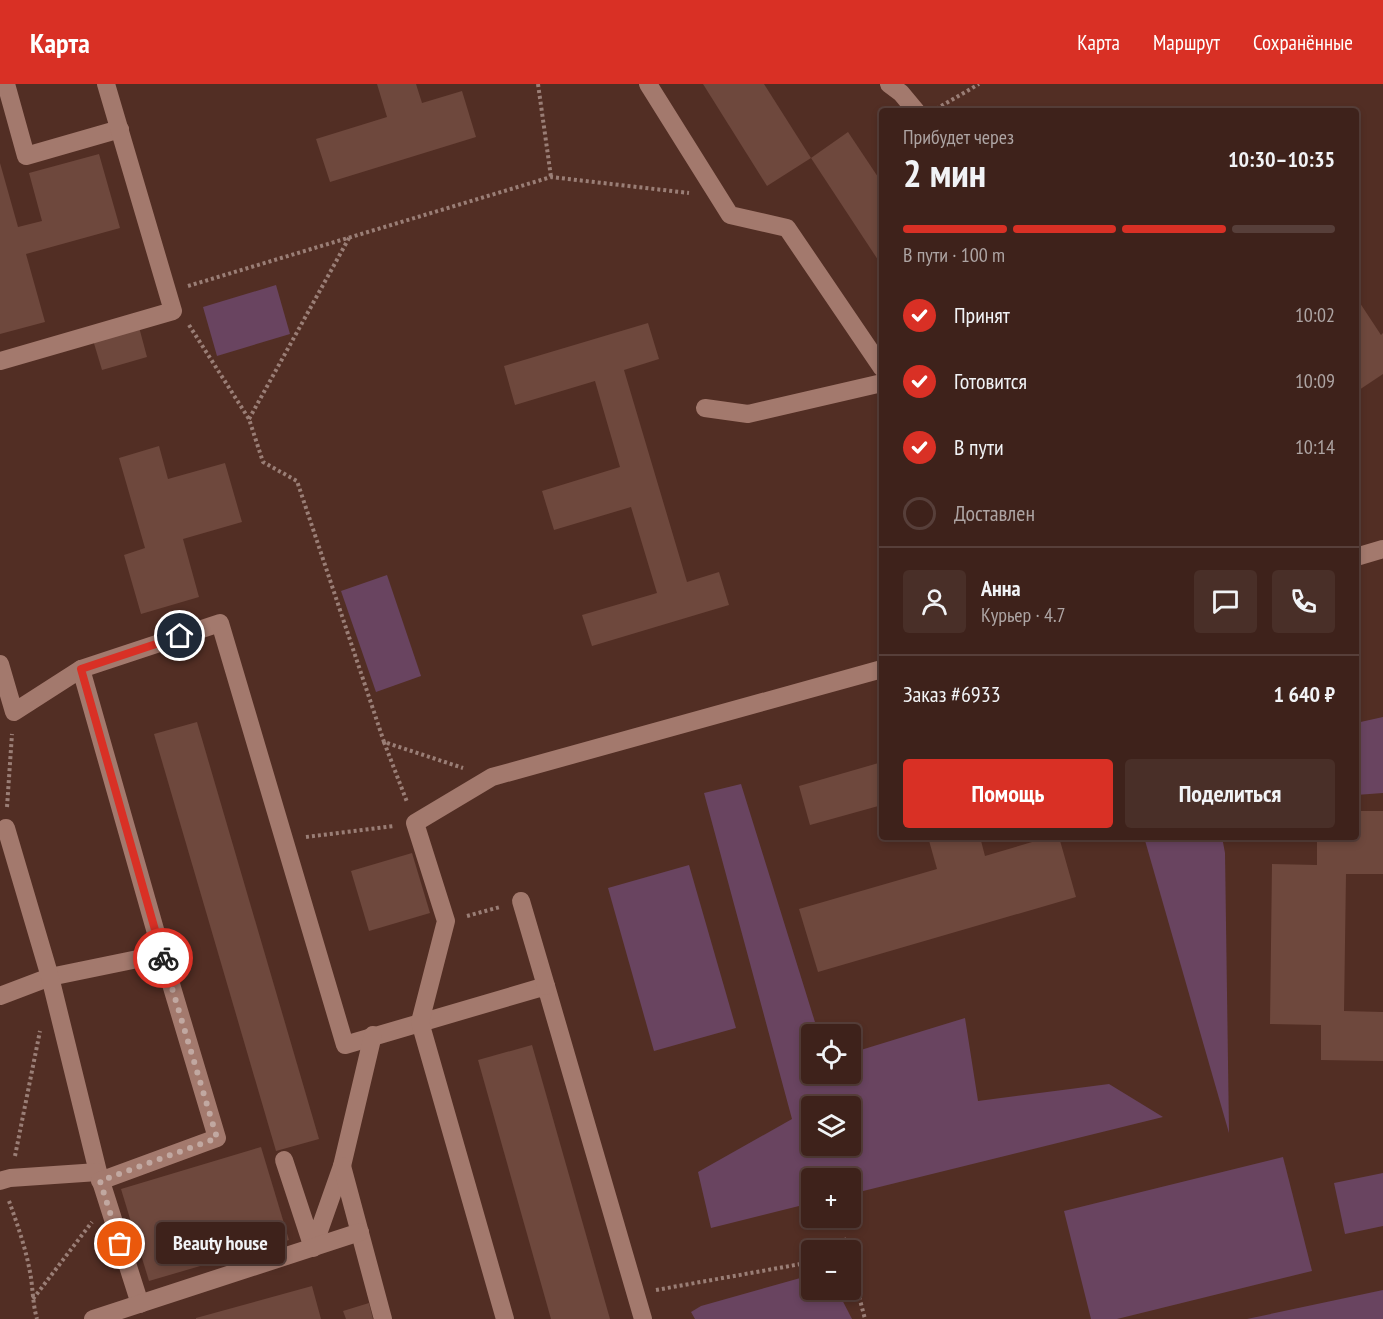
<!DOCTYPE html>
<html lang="ru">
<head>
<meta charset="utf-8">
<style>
	body { margin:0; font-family:"PT Sans Narrow",sans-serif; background:#492f28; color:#f1f3f6; height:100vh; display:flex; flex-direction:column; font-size:22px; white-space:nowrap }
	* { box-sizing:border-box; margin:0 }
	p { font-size:20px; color:#ada4a3 }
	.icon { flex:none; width:33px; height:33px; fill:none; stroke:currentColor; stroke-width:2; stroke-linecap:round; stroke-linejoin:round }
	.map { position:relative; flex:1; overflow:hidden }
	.panel { position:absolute; left:879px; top:24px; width:480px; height:732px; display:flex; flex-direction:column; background:#3e221b; border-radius:6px; box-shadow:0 3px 9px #0003,0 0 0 2px #573f3a }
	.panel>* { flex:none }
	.buttons { position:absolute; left:801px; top:940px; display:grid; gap:12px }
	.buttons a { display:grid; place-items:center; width:60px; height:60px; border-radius:6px; background:#3e221b; box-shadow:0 3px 9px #0003,0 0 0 2px #573f3a; font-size:30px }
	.pin { position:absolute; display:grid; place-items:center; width:51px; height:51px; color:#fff; margin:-26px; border:3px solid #fff; border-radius:50%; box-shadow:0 2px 6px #0007 }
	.courier { position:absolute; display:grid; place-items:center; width:60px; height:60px; margin:-30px; border:4px solid #d93025; border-radius:50%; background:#fff; color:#222; box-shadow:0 2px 8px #0007 }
	.bubble { position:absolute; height:42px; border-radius:6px; background:#3e221b; box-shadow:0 3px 9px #0003,0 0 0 2px #573f3a; font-size:20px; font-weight:600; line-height:42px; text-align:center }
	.head em { font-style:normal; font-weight:600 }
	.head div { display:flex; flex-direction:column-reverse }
	.head { display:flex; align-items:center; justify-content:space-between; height:102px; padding:0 24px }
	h1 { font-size:39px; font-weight:600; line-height:45px }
	.bar { display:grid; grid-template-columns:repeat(4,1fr); gap:9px 6px; align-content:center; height:72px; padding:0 24px }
	.bar i { height:8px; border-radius:4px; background:#573f3a }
	.bar .selected { background:#d93025 }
	.bar p { grid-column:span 4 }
	.line { display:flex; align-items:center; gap:15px; padding:0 24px; border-top:2px solid #573f3a }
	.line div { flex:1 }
	.round { display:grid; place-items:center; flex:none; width:63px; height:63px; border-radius:6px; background:#492f28 }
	ol { padding:0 24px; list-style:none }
	li { display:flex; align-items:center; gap:18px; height:66px }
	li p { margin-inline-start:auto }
	li .icon { padding:6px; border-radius:50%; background:#d93025; color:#fff; stroke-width:4 }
	li:last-child { color:#ada4a3 }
	li i { width:33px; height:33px; border:3px solid #573f3a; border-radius:50% }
	.button { display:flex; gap:12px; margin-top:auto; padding:12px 24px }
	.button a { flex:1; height:69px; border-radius:6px; background:#d93025; color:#fff; font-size:24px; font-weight:600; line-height:69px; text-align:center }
	.button a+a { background:#492f28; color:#f1f3f6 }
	header { display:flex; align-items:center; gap:36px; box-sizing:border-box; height:84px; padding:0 30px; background:#d93025; color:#fff }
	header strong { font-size:28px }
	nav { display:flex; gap:33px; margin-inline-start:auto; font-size:21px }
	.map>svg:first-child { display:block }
	.green { fill:#694460; fill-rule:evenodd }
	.building { fill:#6e483d }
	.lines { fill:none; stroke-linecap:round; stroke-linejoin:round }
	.path { stroke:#9a7e76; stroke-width:4; stroke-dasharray:3 3; stroke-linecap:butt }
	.minor { stroke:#a3796d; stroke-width:18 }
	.done { stroke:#c1a8a1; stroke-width:6; stroke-dasharray:0 10.8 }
	.route { stroke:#d93025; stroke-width:8 }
</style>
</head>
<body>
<header>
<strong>Карта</strong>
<nav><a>Карта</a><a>Маршрут</a><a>Сохранённые</a></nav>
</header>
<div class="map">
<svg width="1383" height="1235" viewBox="0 0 1383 1235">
	<rect width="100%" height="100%" fill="#522e24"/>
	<g class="green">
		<polygon points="276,201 290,250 217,272 203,223"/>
		<polygon points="387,491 421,592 376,608 341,507"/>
		<polygon points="1383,633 1383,709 1356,711 1356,639"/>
		<path d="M741,700L819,951H812V990H850L851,969L965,934L978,1017L1109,1000L1163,1033L851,1110L850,1095H812L811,1119L711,1144L698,1088L792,1035L704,709ZM812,1023H850V1062H812Z"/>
		<polygon points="1144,753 1222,753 1225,769 1229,1049"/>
		<polygon points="689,781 736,944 654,967 608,804"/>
		<polygon points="1283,1073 1312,1187 1117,1235 1091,1235 1064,1127"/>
		<polygon points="1383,1089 1383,1142 1345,1150 1334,1099"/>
		<polygon points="811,1191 812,1206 837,1206 852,1235 695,1235 691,1228 701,1222"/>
		<polygon points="1383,1206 1383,1235 1247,1235"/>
	</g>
	<g class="building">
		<polygon points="377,0 416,0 422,19 462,7 476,53 330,98 316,55 387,33"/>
		<polygon points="703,0 764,0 811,74 767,102"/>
		<polygon points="848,48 882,99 882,182 811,74"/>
		<polygon points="99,70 120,144 26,170 45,238 0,250 0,79 18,143 42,137 29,89"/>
		<polygon points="1356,213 1381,251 1383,249 1383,290 1356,308"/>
		<polygon points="648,239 659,275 624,286 687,498 719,488 729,521 592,562 582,531 657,509 631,423 554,446 542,407 620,383 595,297 515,321 504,282"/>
		<polygon points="139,243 147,273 102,286 93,256"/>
		<polygon points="159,362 168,395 225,379 242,438 183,455 199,513 141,530 124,471 145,464 119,374"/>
		<polygon points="197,638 319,1055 276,1067 154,650"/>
		<polygon points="882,678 882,721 810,741 799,702"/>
		<polygon points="1356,727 1383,727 1383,790 1346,790 1344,927 1383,928 1383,977 1321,976 1321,941 1270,940 1272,780 1317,781 1317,753 1356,753"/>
		<polygon points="928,753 980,753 985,772 1049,753 1059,753 1076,813 818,888 799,825 937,785"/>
		<polygon points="412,769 430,829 369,847 351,787"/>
		<polygon points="532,961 610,1235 551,1235 478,976"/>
		<polygon points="261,1063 289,1156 149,1197 121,1105"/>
		<polygon points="312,1202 321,1235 196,1235 196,1234"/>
		<polygon points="369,1219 373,1235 346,1235 343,1227"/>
	</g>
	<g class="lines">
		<g class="path">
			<polyline points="538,0 551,93"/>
			<polyline points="936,25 979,0"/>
			<polyline points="188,202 551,93 689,109"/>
			<polyline points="189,241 249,335 263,378 297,397 384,658 463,684"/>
			<polyline points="249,335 349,154"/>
			<polyline points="384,658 407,718"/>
			<polyline points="7,723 12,650"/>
			<polyline points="306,753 394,742"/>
			<polyline points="467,832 500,823"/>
			<polyline points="15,1072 40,947"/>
			<path d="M9,1117C18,1142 27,1168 31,1194C33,1208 33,1221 37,1235"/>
			<polyline points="844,1154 848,1167"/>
			<polyline points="850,1178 865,1235"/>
			<polyline points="656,1206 812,1178"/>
			<polyline points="33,1215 92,1138"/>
		</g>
		<g class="minor">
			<polyline points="6,0 26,72 120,45"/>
			<polyline points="648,0 730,131 787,144 882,284"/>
			<polyline points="889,0 901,9 916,27"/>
			<polyline points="0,277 173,227 106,0"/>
			<polyline points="705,324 748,330 882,299"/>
			<polyline points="1356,473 1383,465"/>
			<polyline points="0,580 14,628 81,585 162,870 50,893 0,912"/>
			<polyline points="81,585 220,539 345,961 546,902 643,1235"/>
			<polyline points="6,744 50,893 98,1088 140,1220"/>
			<polyline points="521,817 546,902"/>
			<polyline points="284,1076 313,1164 342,1082 373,951"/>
			<polyline points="342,1082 383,1235"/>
			<polyline points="0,1097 10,1094 98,1088"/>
			<polyline points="100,1097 217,1054 162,870"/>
			<polyline points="93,1235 360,1148"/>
			<polyline points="505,1235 420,938 446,837 415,739 492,693 882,585"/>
		</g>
	</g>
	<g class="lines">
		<polyline class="done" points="120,1160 100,1097 217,1054 163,874"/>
		<polyline class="route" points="163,874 81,585 180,552"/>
	</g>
</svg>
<div class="buttons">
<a><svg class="icon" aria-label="locate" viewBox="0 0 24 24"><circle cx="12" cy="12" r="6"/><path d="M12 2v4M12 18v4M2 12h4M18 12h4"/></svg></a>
<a><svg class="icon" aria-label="layers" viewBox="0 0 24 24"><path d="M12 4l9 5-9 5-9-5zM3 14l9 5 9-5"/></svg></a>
<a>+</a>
<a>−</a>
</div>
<div class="pin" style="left:120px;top:1160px;background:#ea580c"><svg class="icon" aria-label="bag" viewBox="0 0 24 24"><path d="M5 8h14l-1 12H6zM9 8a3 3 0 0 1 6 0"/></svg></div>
<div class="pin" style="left:180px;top:552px;background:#1f2937"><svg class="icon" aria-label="home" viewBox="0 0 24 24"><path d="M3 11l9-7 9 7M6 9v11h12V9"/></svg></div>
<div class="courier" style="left:163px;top:874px"><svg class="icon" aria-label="bike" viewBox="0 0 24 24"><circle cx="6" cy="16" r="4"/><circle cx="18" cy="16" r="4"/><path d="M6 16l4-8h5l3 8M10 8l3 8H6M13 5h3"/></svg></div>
<div class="bubble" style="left:156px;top:1138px;width:129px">Beauty house</div>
<section class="panel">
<div class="head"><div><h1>2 мин</h1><p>Прибудет через</p></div><em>10:30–10:35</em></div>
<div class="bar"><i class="selected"></i><i class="selected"></i><i class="selected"></i><i></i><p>В пути · 100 m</p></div>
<ol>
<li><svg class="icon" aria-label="check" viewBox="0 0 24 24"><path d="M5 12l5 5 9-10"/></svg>Принят<p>10:02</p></li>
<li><svg class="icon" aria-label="check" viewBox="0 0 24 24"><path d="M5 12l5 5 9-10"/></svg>Готовится<p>10:09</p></li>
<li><svg class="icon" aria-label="check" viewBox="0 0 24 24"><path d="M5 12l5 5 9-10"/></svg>В пути<p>10:14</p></li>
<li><i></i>Доставлен</li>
</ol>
<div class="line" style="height:108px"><a class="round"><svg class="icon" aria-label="person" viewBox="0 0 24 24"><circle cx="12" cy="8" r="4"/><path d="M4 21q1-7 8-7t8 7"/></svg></a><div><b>Анна</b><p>Курьер · 4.7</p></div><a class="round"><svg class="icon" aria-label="chat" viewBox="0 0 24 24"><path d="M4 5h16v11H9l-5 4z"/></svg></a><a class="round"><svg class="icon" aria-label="phone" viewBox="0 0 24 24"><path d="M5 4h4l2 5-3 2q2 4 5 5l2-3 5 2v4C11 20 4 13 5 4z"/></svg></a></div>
<div class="line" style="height:78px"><div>Заказ #6933</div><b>1 640 ₽</b></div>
<div class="button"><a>Помощь</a><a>Поделиться</a></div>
</section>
</div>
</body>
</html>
